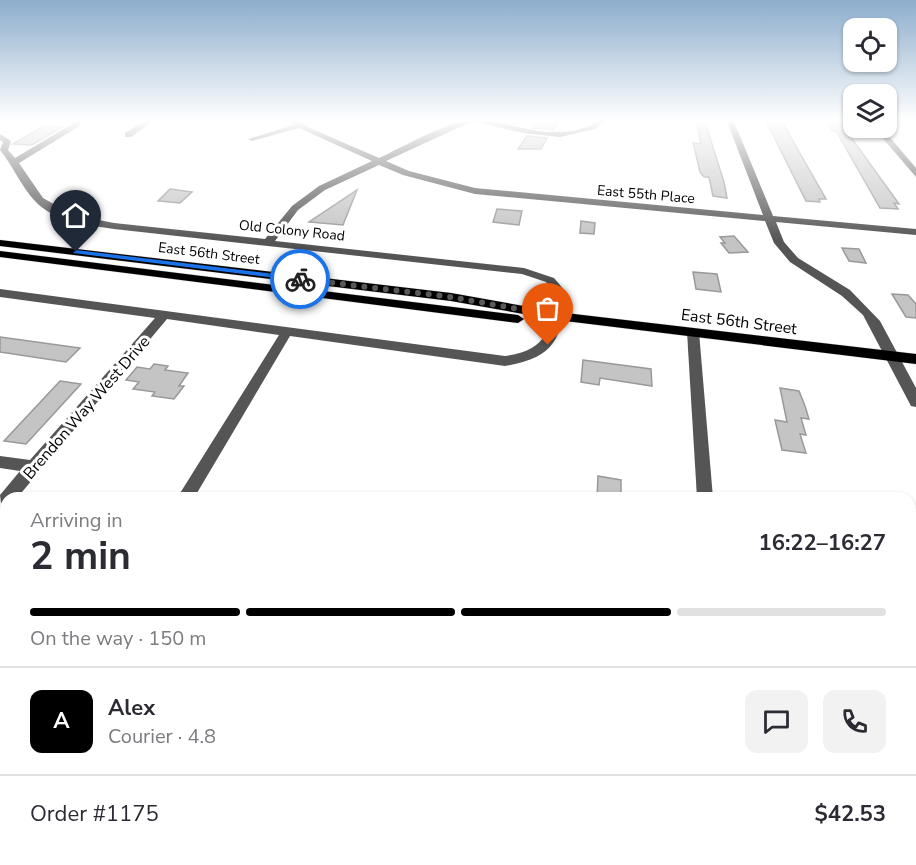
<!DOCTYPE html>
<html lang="en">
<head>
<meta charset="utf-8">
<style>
	body { margin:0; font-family:"Nunito Sans",sans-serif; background:#f2f2f3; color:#2b2b33; height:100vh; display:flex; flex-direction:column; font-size:22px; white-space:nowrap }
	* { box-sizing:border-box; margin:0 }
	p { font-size:20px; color:#7c7c81 }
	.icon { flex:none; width:33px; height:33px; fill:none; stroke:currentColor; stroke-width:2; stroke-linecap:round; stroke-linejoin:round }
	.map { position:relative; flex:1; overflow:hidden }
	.drawer { position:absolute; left:0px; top:492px; width:916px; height:374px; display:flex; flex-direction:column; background:#fff; border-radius:18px 18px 0 0; box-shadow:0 2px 4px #0004 }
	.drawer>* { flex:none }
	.tools { position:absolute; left:843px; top:18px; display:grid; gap:12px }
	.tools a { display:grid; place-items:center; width:54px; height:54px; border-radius:12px; background:#fff; box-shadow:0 2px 4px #0004; font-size:30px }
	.pin { position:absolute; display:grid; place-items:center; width:51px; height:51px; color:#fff; margin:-62px -26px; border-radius:50% 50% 50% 0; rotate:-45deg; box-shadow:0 0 6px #0007 }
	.pin .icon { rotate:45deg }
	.courier { position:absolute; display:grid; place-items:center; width:60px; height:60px; margin:-30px; border:4px solid #1a73e8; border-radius:50%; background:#fff; color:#222; box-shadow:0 2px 8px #0007 }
	.overview em { font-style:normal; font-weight:700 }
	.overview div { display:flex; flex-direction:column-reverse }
	.overview { display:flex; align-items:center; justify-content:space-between; height:102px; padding:0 30px }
	h1 { font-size:39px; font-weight:700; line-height:45px }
	.bar { display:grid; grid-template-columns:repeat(4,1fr); gap:9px 6px; align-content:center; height:72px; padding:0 30px }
	.bar i { height:8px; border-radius:4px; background:#e1e1e2 }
	.bar .current { background:#000 }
	.bar p { grid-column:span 4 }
	.line { display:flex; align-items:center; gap:15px; padding:0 30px; border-top:2px solid #e1e1e2 }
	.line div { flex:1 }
	.round { display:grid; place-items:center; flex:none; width:63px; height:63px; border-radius:12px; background:#f2f2f3 }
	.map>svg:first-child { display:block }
	.building { fill:#c4c4c4; stroke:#999; stroke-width:1.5 }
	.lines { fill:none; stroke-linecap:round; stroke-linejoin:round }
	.major-casing { stroke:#dbdbdb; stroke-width:1 }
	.minor { fill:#555; fill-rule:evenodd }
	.major { fill:#000; fill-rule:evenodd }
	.route { fill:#1a73e8 }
	.done { stroke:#595959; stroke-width:6; stroke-dasharray:0 10.8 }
	.labels { text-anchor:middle; stroke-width:6; stroke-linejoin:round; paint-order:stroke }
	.far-street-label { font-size:14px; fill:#000; stroke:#fff }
	.street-label { font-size:16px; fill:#000; stroke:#fff }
</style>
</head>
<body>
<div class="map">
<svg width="916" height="865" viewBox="0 0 916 865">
	<rect width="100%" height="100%" fill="#fff"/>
	<g class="building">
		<polygon points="539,118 560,118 553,130 532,128"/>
		<polygon points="825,118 837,118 899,204 894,203 898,209 880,208 836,131 832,131"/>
		<polygon points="766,121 782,122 826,199 819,199 820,202 806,201"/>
		<polygon points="705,122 724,182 727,198 713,196 709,177 704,177 700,172 693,143 701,144 697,125"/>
		<polygon points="44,126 62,127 32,145 13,144"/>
		<polygon points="527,136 547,138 541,149 518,149"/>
		<polygon points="170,189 192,192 180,203 158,201"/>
		<polygon points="357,190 343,225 309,222"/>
		<polygon points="497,209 522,211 519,225 493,222"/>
		<polygon points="581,221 595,223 594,234 580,233"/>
		<polygon points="734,236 748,252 729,253 721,243 725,243 720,237"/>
		<polygon points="842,248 859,249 866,263 849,261"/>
		<polygon points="693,272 717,274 721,292 696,289"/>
		<polygon points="892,294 908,295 916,304 916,318 906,317"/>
		<polygon points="0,337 80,348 66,362 0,352"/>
		<polygon points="583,360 651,369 652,386 600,378 599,385 581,382"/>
		<polygon points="154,364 168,366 165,370 188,373 179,386 184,386 174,399 152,396 155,392 133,389 139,382 126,380 137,367 150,369"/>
		<polygon points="60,381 81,384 26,444 4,441"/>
		<polygon points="780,388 799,391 805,406 809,419 801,418 806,435 800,434 806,453 782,450 775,420 787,422"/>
		<polygon points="598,476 621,480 621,498 597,498"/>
	</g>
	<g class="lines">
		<g class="major-casing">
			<g id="major">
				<polygon points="0,240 451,293 557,312 916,354 916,364 557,320 451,301 0,246"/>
				<polygon points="0,251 518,315 524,319 518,323 0,257"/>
			</g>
		</g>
		<g class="minor">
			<path d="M75,119H82L78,127L19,163L43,198L73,215L114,223L265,239L292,206L319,186L372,161L299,128L252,141L248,139L294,125L288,119H295L310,128L379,158C403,147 458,115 482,119C508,123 532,133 560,132C569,132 578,130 587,127C595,124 598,119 607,119L595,129L560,137L523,133L473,121L386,161L409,171L475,188L763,215L726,119H733L773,216L916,229V235L776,222L784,242L798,258L850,290L880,321L916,388V407L911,406L863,315L842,296L790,262L774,243L765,221L475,194L403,175L379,165L325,190L298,210L275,241L524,268L554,278L565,291C563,339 554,358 505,366L290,336L194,498H177L279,335L167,319L17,498H6V505L1,503L0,495L20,471L0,468V456L30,460L155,318L0,297V289L505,356C548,350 551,330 553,291L546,282L522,274L114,229C88,225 54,222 35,201C21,186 13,166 0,150L3,142L0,140V134L11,141L8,150L15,158L72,124Z"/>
			<polygon points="148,119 156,119 131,137 125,137 125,133"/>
			<polygon points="874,128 882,128 916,168 916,177"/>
			<polygon points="693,328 699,332 713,498 697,498 687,332"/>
			<polygon points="466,860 492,860 489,865 463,865"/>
		</g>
		<use href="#major" class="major"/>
	</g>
	<linearGradient id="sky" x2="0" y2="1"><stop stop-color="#8cadcc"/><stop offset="0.5" stop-color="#fff"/><stop offset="1" stop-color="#fff" stop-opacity="0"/></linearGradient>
	<rect width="916" height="240" fill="url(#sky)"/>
	<polygon class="route" points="76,250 300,277 304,279 300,281 73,253"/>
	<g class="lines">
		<polyline class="done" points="300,279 451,297 557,316 554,335 548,345"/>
	</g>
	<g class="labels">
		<g class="far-street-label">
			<text transform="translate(646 194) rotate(5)" y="5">East 55th Place</text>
			<text transform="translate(292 230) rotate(6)" y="5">Old Colony Road</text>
			<text transform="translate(209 253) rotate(7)" y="5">East 56th Street</text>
		</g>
		<g class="street-label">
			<text transform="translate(739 321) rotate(7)" y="6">East 56th Street</text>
			<text transform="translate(86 407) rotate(-49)" y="6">Brendon Way West Drive</text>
		</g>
	</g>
</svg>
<div class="tools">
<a><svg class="icon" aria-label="locate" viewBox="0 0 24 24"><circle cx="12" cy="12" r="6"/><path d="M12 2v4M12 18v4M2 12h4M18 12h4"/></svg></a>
<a><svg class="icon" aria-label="layers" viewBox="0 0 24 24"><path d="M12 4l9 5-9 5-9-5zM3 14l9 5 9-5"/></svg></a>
</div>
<div class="pin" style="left:548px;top:345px;background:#ea580c"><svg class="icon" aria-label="bag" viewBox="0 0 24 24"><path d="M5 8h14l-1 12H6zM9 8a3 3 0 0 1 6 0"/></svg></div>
<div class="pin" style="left:76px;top:252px;background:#1f2937"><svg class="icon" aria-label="home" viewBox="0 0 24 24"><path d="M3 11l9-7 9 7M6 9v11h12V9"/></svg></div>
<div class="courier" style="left:300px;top:279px"><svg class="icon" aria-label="bike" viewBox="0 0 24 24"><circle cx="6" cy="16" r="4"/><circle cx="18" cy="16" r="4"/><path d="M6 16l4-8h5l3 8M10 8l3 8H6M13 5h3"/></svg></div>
<section class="drawer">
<div class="overview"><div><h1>2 min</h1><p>Arriving in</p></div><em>16:22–16:27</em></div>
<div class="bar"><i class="current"></i><i class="current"></i><i class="current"></i><i></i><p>On the way · 150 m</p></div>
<div class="line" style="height:108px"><b class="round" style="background:#000;color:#fff">A</b><div><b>Alex</b><p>Courier · 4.8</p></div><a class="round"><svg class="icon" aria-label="chat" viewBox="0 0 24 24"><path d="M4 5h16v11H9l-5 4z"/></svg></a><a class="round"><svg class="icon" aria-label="phone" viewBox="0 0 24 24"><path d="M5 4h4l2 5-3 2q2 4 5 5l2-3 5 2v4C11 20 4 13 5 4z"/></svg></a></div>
<div class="line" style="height:78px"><div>Order #1175</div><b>$42.53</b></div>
</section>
</div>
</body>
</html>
